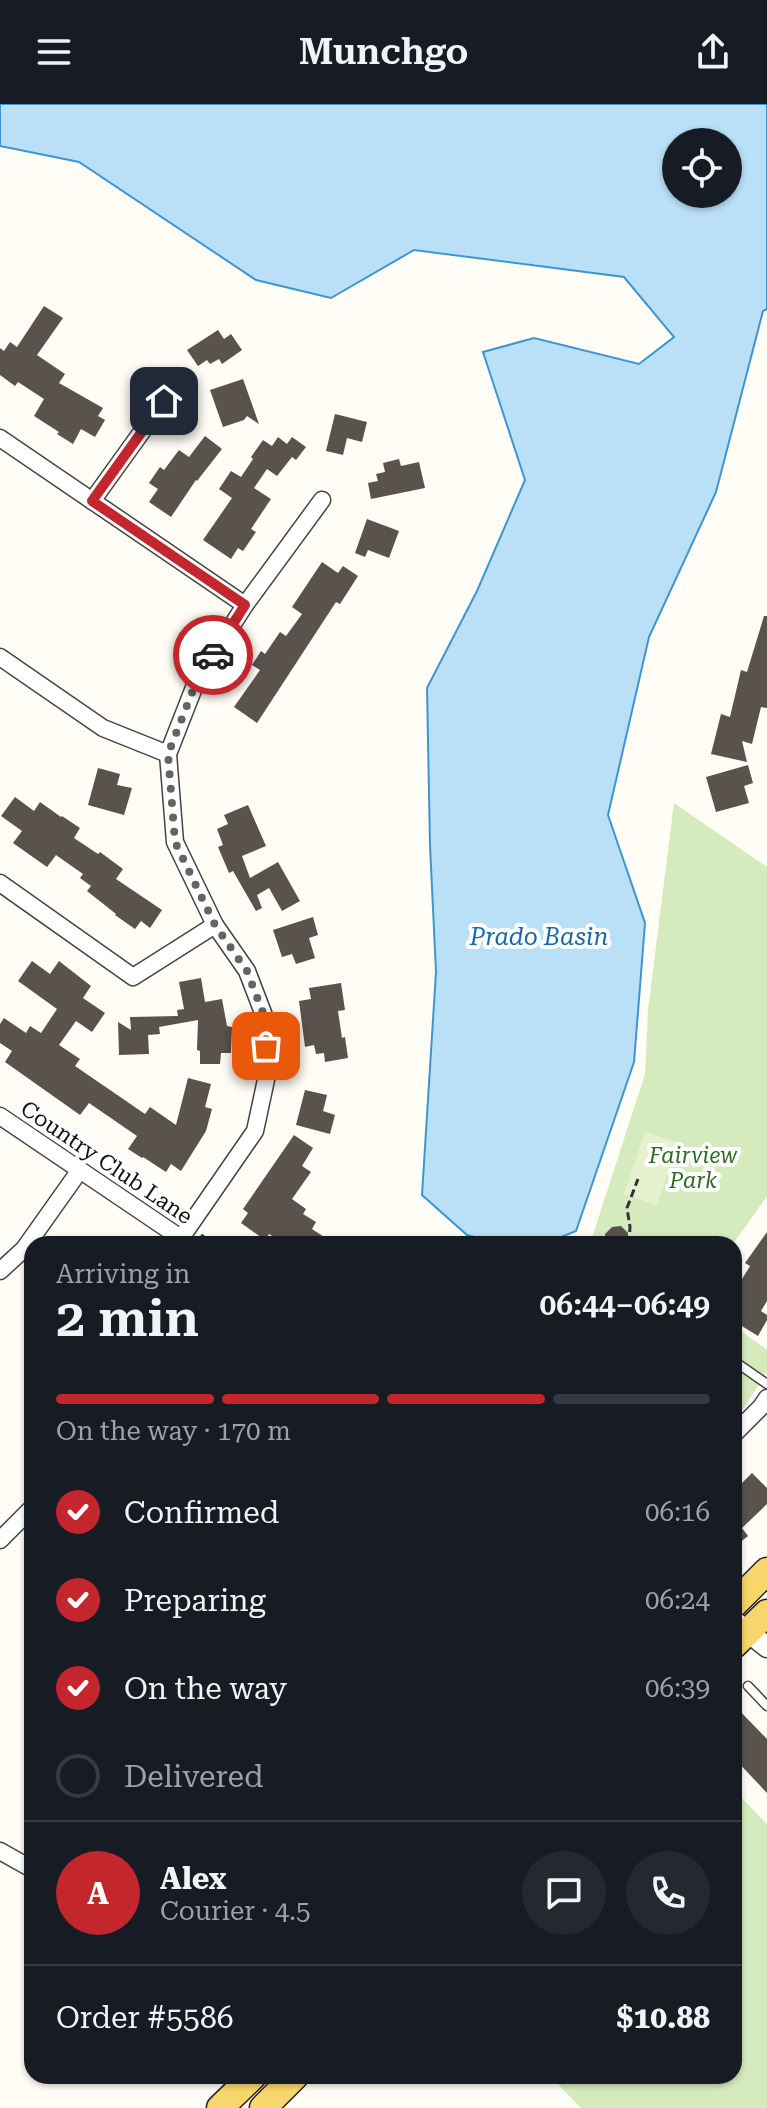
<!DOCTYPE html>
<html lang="en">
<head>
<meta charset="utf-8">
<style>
	body { margin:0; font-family:"Roboto Serif",serif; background:#242831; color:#f1f3f6; height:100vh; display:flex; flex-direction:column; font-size:30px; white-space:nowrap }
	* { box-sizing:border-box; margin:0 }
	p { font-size:26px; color:#9ea1a6 }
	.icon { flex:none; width:44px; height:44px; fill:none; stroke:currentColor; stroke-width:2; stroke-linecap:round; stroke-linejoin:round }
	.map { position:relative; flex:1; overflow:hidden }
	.drawer { position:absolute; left:24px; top:1132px; width:718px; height:848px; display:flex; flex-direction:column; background:#171b24; border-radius:24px; box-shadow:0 2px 6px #0004 }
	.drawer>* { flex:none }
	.fabs { position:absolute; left:662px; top:24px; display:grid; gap:16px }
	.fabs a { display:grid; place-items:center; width:80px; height:80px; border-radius:50%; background:#171b24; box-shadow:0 2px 6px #0004; font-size:40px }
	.pin { position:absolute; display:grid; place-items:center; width:68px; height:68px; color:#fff; margin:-34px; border-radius:16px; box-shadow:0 4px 12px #0006 }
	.courier { position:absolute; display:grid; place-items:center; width:80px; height:80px; margin:-40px; border:6px solid #c4262e; border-radius:50%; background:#fff; color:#222; box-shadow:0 2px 10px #0007 }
	.headline em { font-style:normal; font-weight:600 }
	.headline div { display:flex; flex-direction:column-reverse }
	.headline { display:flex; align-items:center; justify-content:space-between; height:136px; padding:0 32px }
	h1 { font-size:52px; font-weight:600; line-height:60px }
	.bar { display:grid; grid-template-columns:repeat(4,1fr); gap:12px 8px; align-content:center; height:96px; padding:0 32px }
	.bar i { height:10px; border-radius:6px; background:#363941 }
	.bar .current { background:#c4262e }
	.bar p { grid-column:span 4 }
	.line { display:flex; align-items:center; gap:20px; padding:0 32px; border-top:2px solid #363941 }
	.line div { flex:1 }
	.round { display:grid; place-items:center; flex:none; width:84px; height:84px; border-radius:42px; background:#242831 }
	ol { padding:0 32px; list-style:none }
	li { display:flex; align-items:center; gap:24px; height:88px }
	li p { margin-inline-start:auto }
	li .icon { padding:8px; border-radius:50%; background:#c4262e; color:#fff; stroke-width:4 }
	li:last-child { color:#9ea1a6 }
	li i { width:44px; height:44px; border:4px solid #363941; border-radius:50% }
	header { display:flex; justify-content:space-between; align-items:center; height:104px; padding:0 32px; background:#171b24; font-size:36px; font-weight:600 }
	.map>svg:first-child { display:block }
	.green { fill:#d5ebbd }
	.pitch { fill:#e6f2cf }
	.water { fill:#b9e0f7; stroke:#3f96cf; stroke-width:2; fill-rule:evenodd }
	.building { fill:#5a524d }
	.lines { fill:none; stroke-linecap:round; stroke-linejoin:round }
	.service-casing { stroke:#444; stroke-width:11 }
	.minor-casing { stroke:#444; stroke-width:19 }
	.tertiary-casing { stroke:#444; stroke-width:23 }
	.primary-casing { stroke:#222; stroke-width:29 }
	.path { stroke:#333; stroke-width:3; stroke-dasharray:8 4; stroke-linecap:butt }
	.service { stroke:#fff; stroke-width:8 }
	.minor { stroke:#fff; stroke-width:16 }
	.tertiary { stroke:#fff; stroke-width:20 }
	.primary { stroke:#f9d66b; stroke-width:26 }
	.done { stroke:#646461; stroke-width:8; stroke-dasharray:0 14.4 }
	.route { stroke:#c4262e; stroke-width:10 }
	.labels { text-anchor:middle; stroke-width:8; stroke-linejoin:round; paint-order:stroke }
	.park-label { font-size:22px; font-style:italic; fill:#2f6b1f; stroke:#fff }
	.street-label { font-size:22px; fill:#111; stroke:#fff }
	.water-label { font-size:24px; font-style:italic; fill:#1768a6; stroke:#fff }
</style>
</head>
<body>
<header><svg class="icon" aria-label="menu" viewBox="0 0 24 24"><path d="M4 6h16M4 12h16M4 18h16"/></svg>Munchgo<svg class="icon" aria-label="share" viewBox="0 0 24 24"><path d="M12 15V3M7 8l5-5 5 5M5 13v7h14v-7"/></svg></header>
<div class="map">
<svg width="767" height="2004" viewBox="0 0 767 2004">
	<rect width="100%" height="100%" fill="#fffdf5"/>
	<g class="green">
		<polygon points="674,699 767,763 767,1092 733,1140 590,1140 645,970 648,906"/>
		<polygon points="734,1222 767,1246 767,1268 743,1305 734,1313"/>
		<polygon points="734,1686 767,1720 767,2004 581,2004 550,1972 734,1972"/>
	</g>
	<polygon class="pitch" points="645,1028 678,1039 657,1101 624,1090"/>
	<path class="water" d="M0,0H767V205L763,207L716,388L649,533L608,711L645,819L634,958L576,1127L544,1140H500L467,1131L422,1091L436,868L430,741L427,584L477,487L525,376L483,248L534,234L639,260L674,233L624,173L414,146L331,194L256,176L79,58L0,42ZM676,38H728V90H676Z"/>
	<g class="building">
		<polygon points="44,202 63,214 37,251 65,270 59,279 103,304 98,312 105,316 95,333 81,325 73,340 57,330 59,328 34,312 44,295 18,278 15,282 0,271 0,244 4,247 10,238 17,243"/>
		<polygon points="218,226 224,235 231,230 242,246 222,260 219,255 210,260 207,256 198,262 187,246"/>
		<polygon points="243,275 259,320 247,312 244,316 223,323 210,286"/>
		<polygon points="335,310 367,318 362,338 347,334 343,351 326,347"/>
		<polygon points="205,332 222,345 197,377 196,376 171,413 149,398 158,385 149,379 160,363 164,366 179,346 189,353"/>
		<polygon points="278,333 287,340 292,333 306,343 296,356 292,353 277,372 267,365 254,384 271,395 251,425 256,428 243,447 238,444 231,455 203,436 232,394 219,385 231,367 241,373 253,355 251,353 263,336 272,342"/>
		<polygon points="399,355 401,362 419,358 425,384 371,395 368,379 378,377 376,370 385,368 383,359"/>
		<polygon points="367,415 399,427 389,454 368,446 365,453 355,449"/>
		<polygon points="322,458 338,469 343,462 358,472 340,500 336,498 257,619 234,603 260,566 252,561 261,547 265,550 280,528 286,532 302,510 292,503"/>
		<polygon points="764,512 767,512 767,604 761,603 752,640 742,637 747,658 711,650 721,610 730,613 741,566 747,568"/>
		<polygon points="748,661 753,679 744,682 749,699 716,708 706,673"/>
		<polygon points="98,664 120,670 117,681 132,684 124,711 88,701"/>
		<polygon points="15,693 34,707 40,698 61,713 62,712 80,724 74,734 98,750 100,748 123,765 116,775 162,806 150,824 141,817 135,825 115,811 116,810 87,787 91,782 80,774 83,770 56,751 47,763 13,739 22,727 1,712"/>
		<polygon points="248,701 266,742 242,752 250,774 278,758 300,797 282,807 269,784 257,791 262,804 256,807 233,767 229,769 218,743 223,741 217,725 228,720 224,711"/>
		<polygon points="313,813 318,831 309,834 315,854 296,860 292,850 282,853 273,826"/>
		<polygon points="32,857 50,870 59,857 91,882 83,894 105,909 92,928 76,917 59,941 80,955 75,962 129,999 145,1010 150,1003 176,1021 188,974 211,980 205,1003 212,1005 206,1027 181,1067 171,1060 166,1068 143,1053 142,1054 128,1045 137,1032 89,999 80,1011 5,958 12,947 0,939 0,920 4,914 26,929 30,922 41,929 57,905 18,877"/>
		<polygon points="201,874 205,898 222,895 227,922 232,923 231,949 221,949 220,960 200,960 200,947 197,946 198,916 159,923 160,930 148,931 149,950 119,951 118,918 131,926 130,913 178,912 177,906 184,905 179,878"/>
		<polygon points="341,879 345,906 338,907 342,934 345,933 348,954 325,958 324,949 316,950 314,941 305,943 299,897 311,895 309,884"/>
		<polygon points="305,986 327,991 323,1007 335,1011 330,1030 296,1021"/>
		<polygon points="294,1031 313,1044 302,1062 311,1068 292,1095 306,1105 303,1110 316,1118 312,1125 335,1140 285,1140 269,1130 265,1136 241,1119 248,1109 243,1105"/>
		<polygon points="621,1122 628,1129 628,1140 606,1140 605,1130 612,1123"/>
		<polygon points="767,1128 767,1197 761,1207 767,1211 767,1216 758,1232 737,1219 742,1212 734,1207 734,1188 750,1162 745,1159"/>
		<polygon points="752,1369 767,1384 767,1400 742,1424 748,1432 734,1443 734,1387"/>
		<polygon points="734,1601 767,1635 767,1689 734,1654"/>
	</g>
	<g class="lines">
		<g class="service-casing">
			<g id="service">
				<polyline points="734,1257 767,1280"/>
				<polyline points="748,1582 767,1602"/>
			</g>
		</g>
		<g class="minor-casing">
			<g id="minor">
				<polyline points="0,334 245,501"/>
				<polyline points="92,397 164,297"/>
				<polyline points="0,553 103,624 168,650"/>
				<polyline points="0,779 133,873 215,821"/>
				<polyline points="0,1012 188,1139"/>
				<polyline points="181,1134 255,1027 267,971 265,914 247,867 215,821 175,738 168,650 197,576 245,501 322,396"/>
				<polyline points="0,1167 24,1145 80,1066"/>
				<polyline points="734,1330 761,1303 767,1294"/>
				<polyline points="0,1436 32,1404"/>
				<polyline points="0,1747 32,1765"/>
			</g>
		</g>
		<g class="tertiary-casing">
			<polyline id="tertiary" points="734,1517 767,1543"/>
		</g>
		<g class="primary-casing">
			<g id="primary">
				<polyline points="734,1500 767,1467"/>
				<polyline points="734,1541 767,1509"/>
				<polyline points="220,2004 253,1972"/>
				<polyline points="263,2004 295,1972"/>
			</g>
		</g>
		<g class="path">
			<polyline points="201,1131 214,1140"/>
			<polyline points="629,1140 630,1123 627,1104 638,1075"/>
		</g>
		<use href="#service" class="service"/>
		<use href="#minor" class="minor"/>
		<use href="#tertiary" class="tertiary"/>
		<use href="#primary" class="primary"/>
	</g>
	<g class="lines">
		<polyline class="done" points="213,551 197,576 168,650 175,738 215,821 247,867 265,914 266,942"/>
		<polyline class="route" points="164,297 92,397 245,501 213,551"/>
	</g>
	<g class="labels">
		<g class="park-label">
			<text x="693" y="1059">Fairview<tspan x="693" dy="25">Park</tspan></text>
		</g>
		<g class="street-label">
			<text transform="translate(107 1058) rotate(34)" y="8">Country Club Lane</text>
		</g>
		<g class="water-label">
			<text x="539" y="841">Prado Basin</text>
		</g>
	</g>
</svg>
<div class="fabs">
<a><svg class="icon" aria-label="locate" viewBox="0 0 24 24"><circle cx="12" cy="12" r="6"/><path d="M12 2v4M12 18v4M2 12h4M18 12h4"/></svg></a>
</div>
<div class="pin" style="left:266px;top:942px;background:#ea580c"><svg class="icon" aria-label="bag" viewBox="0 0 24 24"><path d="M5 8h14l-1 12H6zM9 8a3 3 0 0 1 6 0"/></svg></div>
<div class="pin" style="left:164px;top:297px;background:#1f2937"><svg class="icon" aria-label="home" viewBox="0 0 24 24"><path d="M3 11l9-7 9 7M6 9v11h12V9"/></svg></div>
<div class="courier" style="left:213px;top:551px"><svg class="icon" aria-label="car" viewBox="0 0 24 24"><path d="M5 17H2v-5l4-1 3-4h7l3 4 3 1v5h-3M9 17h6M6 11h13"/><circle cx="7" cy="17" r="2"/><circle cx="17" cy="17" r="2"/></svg></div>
<section class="drawer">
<div class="headline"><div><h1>2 min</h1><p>Arriving in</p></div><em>06:44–06:49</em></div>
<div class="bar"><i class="current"></i><i class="current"></i><i class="current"></i><i></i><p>On the way · 170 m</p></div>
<ol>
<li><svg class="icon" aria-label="check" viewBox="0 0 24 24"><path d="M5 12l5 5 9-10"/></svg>Confirmed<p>06:16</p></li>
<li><svg class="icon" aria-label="check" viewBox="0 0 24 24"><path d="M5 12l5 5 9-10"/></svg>Preparing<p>06:24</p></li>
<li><svg class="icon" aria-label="check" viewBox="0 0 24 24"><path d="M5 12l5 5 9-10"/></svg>On the way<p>06:39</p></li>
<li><i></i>Delivered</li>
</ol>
<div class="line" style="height:144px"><b class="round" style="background:#c4262e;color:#fff">A</b><div><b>Alex</b><p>Courier · 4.5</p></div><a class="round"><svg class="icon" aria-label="chat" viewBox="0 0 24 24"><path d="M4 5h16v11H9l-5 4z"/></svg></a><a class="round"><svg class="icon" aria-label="phone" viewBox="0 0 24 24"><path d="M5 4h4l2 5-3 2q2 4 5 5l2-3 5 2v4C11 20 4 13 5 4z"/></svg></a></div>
<div class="line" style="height:104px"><div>Order #5586</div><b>$10.88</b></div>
</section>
</div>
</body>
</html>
